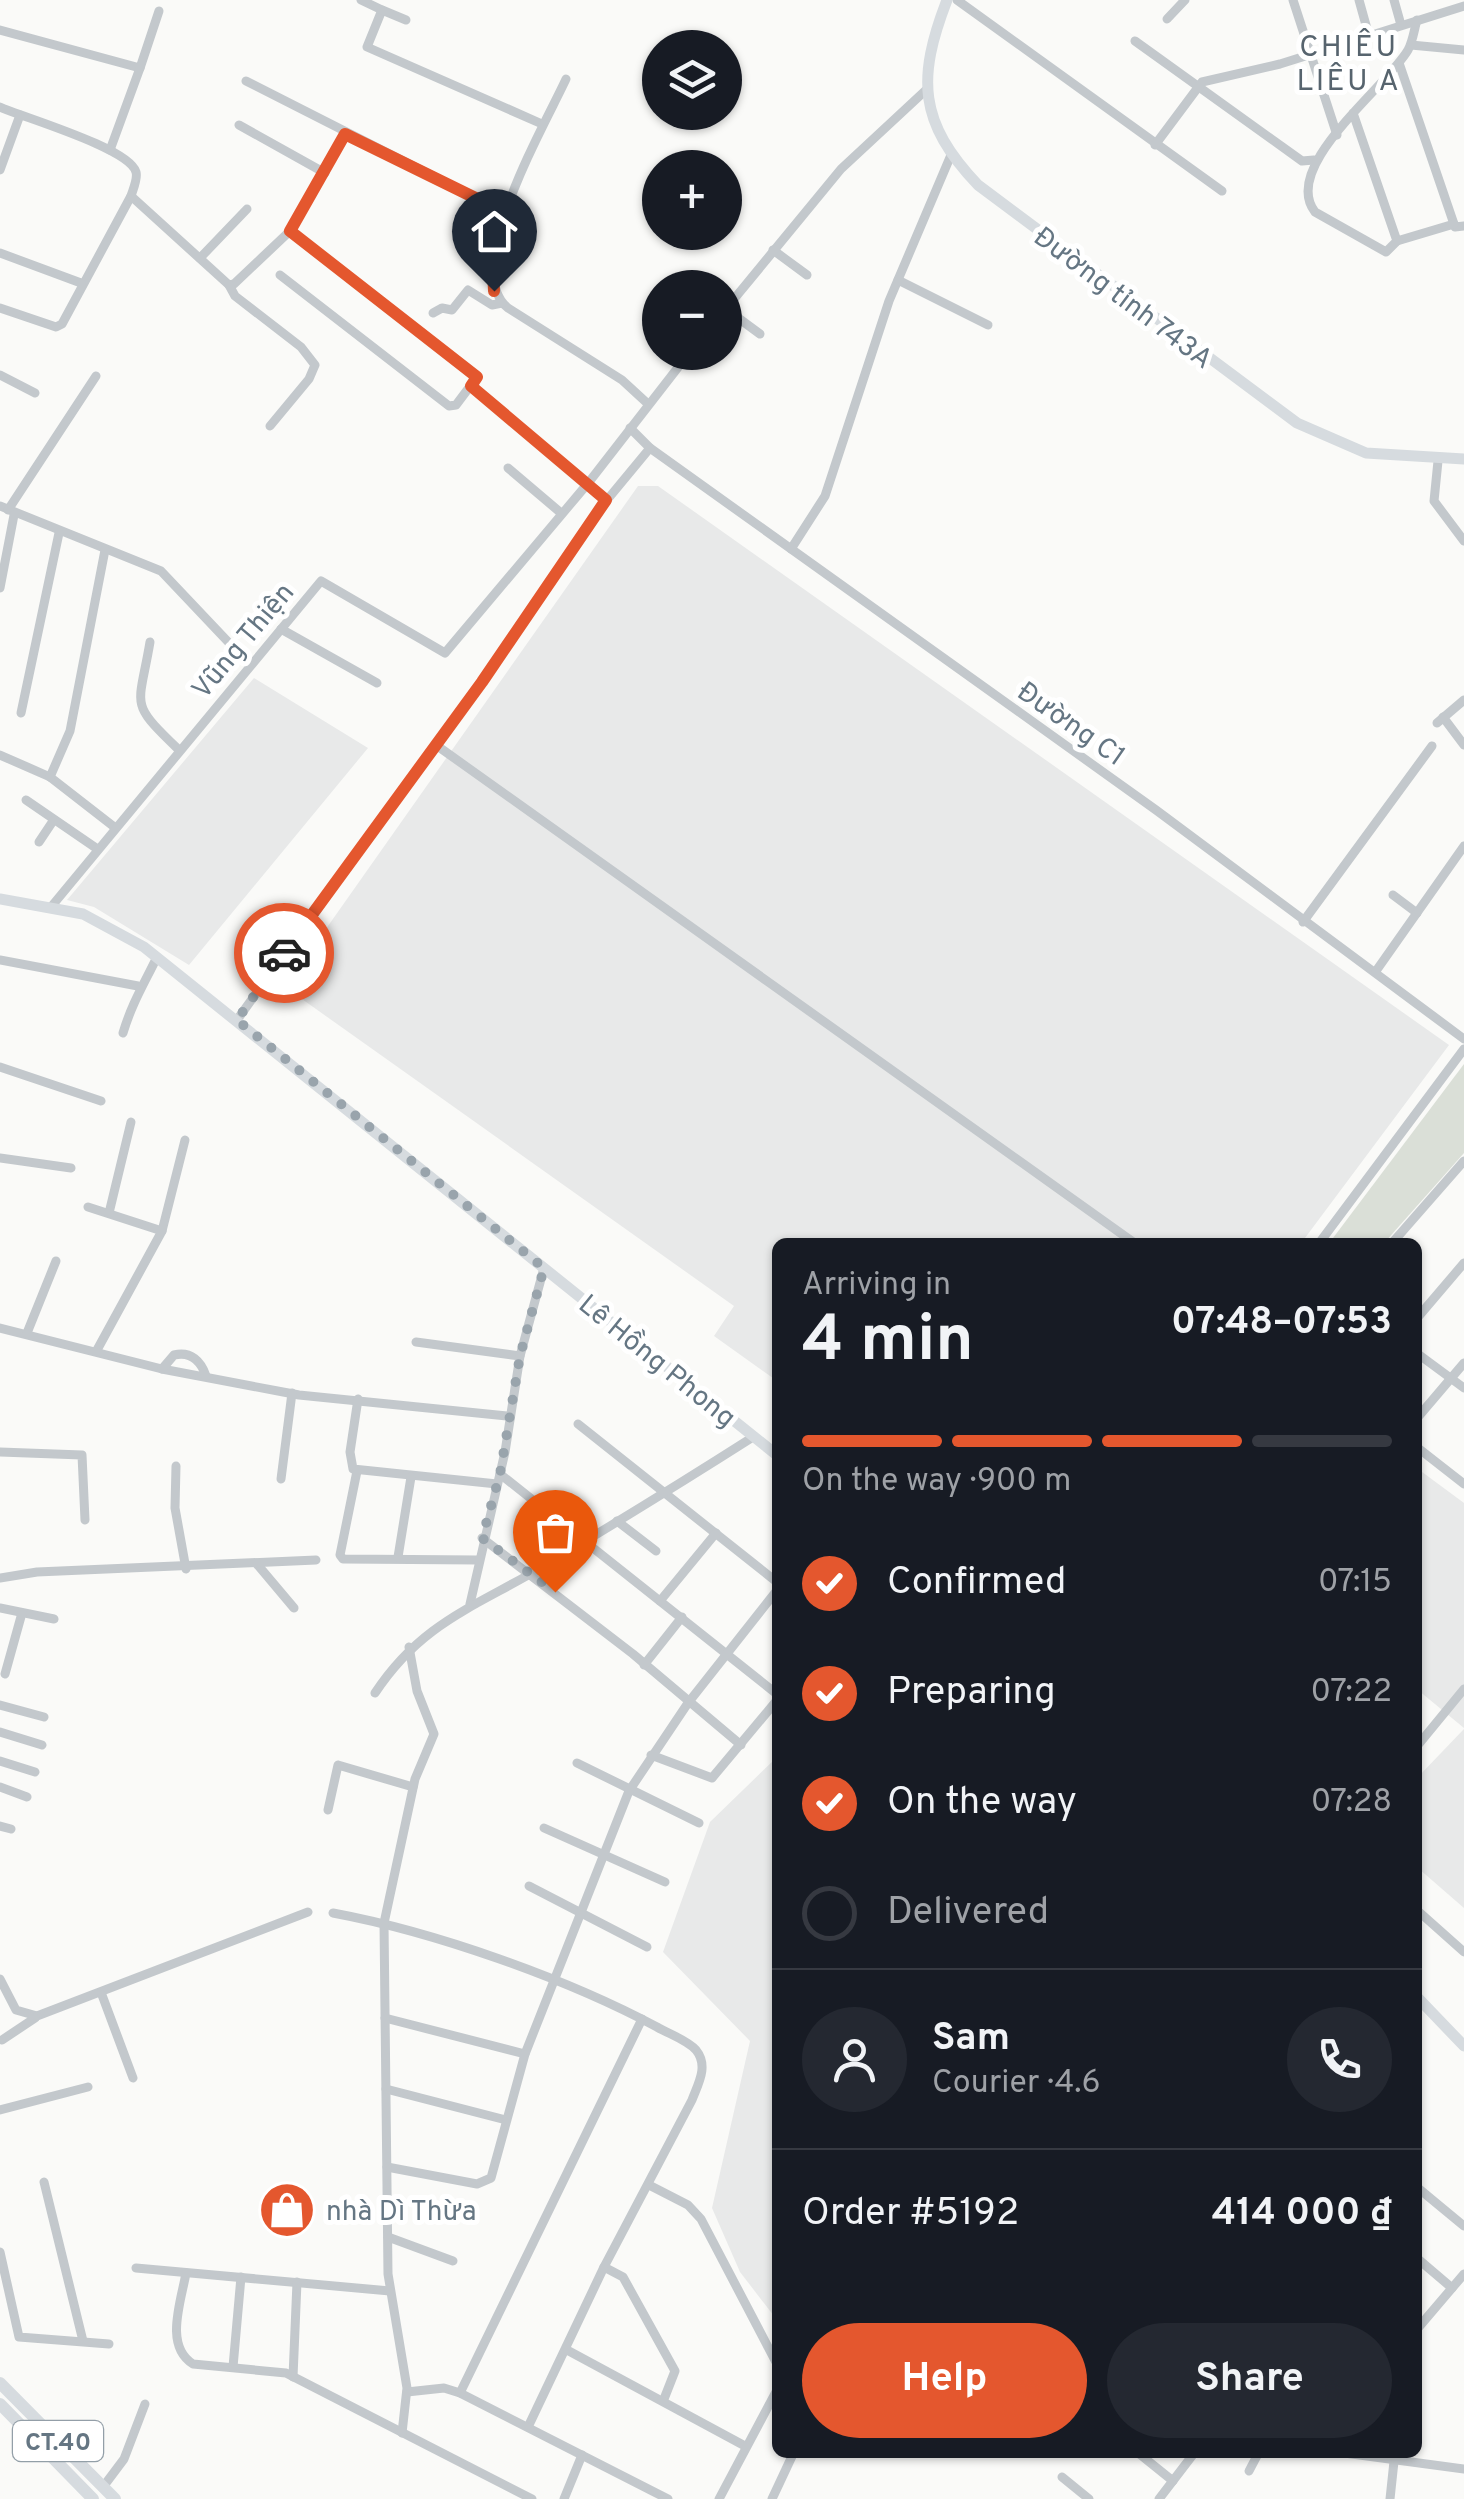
<!DOCTYPE html>
<html lang="en">
<head>
<meta charset="utf-8">
<style>
	body { margin:0; font-family:Overpass,sans-serif; background:#242831; color:#f1f3f6; height:100vh; display:flex; flex-direction:column; font-size:38px; white-space:nowrap }
	* { box-sizing:border-box; margin:0 }
	p { font-size:32px; color:#9ea1a6 }
	.icon { flex:none; width:55px; height:55px; fill:none; stroke:currentColor; stroke-width:2; stroke-linecap:round; stroke-linejoin:round }
	.map { position:relative; flex:1; overflow:hidden }
	.drawer { position:absolute; left:772px; top:1238px; width:650px; height:1220px; display:flex; flex-direction:column; background:#171b24; border-radius:15px; box-shadow:0 2px 8px #0004 }
	.drawer>* { flex:none }
	.fabs { position:absolute; left:642px; top:30px; display:grid; gap:20px }
	.fabs a { display:grid; place-items:center; width:100px; height:100px; border-radius:50%; background:#171b24; box-shadow:0 2px 8px #0004; font-size:50px }
	.pin { position:absolute; display:grid; place-items:center; width:85px; height:85px; color:#fff; margin:-102px -42px; border-radius:50% 50% 50% 0; rotate:-45deg; box-shadow:0 0 10px #0007 }
	.pin .icon { rotate:45deg }
	.courier { position:absolute; display:grid; place-items:center; width:100px; height:100px; margin:-50px; border:8px solid #e4572e; border-radius:50%; background:#fff; color:#222; box-shadow:0 2px 12px #0007 }
	.head em { font-style:normal; font-weight:700 }
	.head div { display:flex; flex-direction:column-reverse }
	.head { display:flex; align-items:center; justify-content:space-between; height:170px; padding:0 30px }
	h1 { font-size:65px; font-weight:700; line-height:75px }
	.bar { display:grid; grid-template-columns:repeat(4,1fr); gap:15px 10px; align-content:center; height:120px; padding:0 30px }
	.bar i { height:12px; border-radius:8px; background:#363941 }
	.bar .active { background:#e4572e }
	.bar p { grid-column:span 4 }
	.line { display:flex; align-items:center; gap:25px; padding:0 30px; border-top:2px solid #363941 }
	.line div { flex:1 }
	.round { display:grid; place-items:center; flex:none; width:105px; height:105px; border-radius:52px; background:#242831 }
	ol { padding:0 30px; list-style:none }
	li { display:flex; align-items:center; gap:30px; height:110px }
	li p { margin-inline-start:auto }
	li .icon { padding:10px; border-radius:50%; background:#e4572e; color:#fff; stroke-width:4 }
	li:last-child { color:#9ea1a6 }
	li i { width:55px; height:55px; border:5px solid #363941; border-radius:50% }
	.primary-button { display:flex; gap:20px; margin-top:auto; padding:20px 30px }
	.primary-button a { flex:1; height:115px; border-radius:60px; background:#e4572e; color:#fff; font-size:40px; font-weight:700; line-height:115px; text-align:center }
	.primary-button a+a { background:#242831; color:#f1f3f6 }
	.map>svg:first-child { display:block }
	.built { fill:#e8e9e9 }
	.green { fill:#dadfd7 }
	.lines { fill:none; stroke-linecap:round; stroke-linejoin:round }
	.minor { stroke:#c3c8cc; stroke-width:9 }
	.secondary { stroke:#d6dbdf; stroke-width:11 }
	.primary { stroke:#d6dbdf; stroke-width:12 }
	.done { stroke:#99a4ac; stroke-width:10; stroke-dasharray:0 18 }
	.route { stroke:#e4572e; stroke-width:12 }
	.labels { text-anchor:middle; stroke-width:10; stroke-linejoin:round; paint-order:stroke }
	.shield { fill:#fff; stroke:#939fa8; stroke-width:2.5 }
	.shield-label { font-size:25px; font-weight:bold; fill:#657683 }
	.street-label { font-size:28px; fill:#657683; stroke:#fff }
	.poi-label { font-size:28px; fill:#657683; stroke:#fff; text-anchor:start }
	.neighbourhood-label { font-size:30px; letter-spacing:2.5px; fill:#57646e; stroke:#fff }
</style>
</head>
<body>
<div class="map">
<svg width="1464" height="2499" viewBox="0 0 1464 2499">
	<rect width="100%" height="100%" fill="#fafaf8"/>
	<g class="built">
		<polygon points="638,486 658,486 1449,1045 1302,1242 778,1242 777,1381 714,1336 734,1306 285,987"/>
		<polygon points="254,678 368,748 189,965 94,907 67,900"/>
		<polygon points="1418,1469 1464,1503 1464,1728 1418,1690"/>
		<polygon points="1464,1729 1464,1908 1418,1868 1418,1777"/>
		<polygon points="777,1757 777,2320 740,2272 712,2208 750,2041 663,1952 710,1822"/>
	</g>
	<polygon class="green" points="1464,1064 1464,1153 1385,1242 1330,1242"/>
	<g class="lines">
		<g class="minor">
			<polyline points="361,0 382,10 367,47 542,124"/>
			<polyline points="957,0 1222,191"/>
			<polyline points="1293,0 1337,135"/>
			<polyline points="1359,0 1369,36"/>
			<polyline points="1394,0 1401,25"/>
			<polyline points="382,10 406,20"/>
			<polyline points="1167,19 1185,0"/>
			<polyline points="0,30 140,68 110,150"/>
			<polyline points="1135,41 1302,161 1314,160"/>
			<polyline points="1411,45 1464,50"/>
			<polyline points="1399,63 1455,227 1464,226"/>
			<polyline points="140,68 159,11"/>
			<path d="M566,79C546,123 460,270 508,308L622,380L647,403"/>
			<polyline points="246,81 506,213"/>
			<path d="M0,107C25,118 129,148 136,172C138,179 133,189 131,196L62,324L56,327L0,308"/>
			<path d="M1353,113L1397,241L1386,252L1315,212C1280,166 1386,88 1408,50C1413,41 1414,30 1417,20"/>
			<polyline points="239,125 325,173"/>
			<polyline points="1155,145 1202,82 1280,64 1464,6"/>
			<polyline points="0,170 20,115"/>
			<polyline points="131,196 229,285 234,284 290,231 345,134"/>
			<polyline points="1397,241 1454,224"/>
			<polyline points="773,250 807,275"/>
			<polyline points="0,253 81,283"/>
			<polyline points="200,258 247,209"/>
			<polyline points="280,275 449,406 456,405 477,377 290,231"/>
			<polyline points="898,280 988,325"/>
			<polyline points="229,285 235,296 301,347 315,365 309,379 270,426"/>
			<polyline points="726,309 760,334"/>
			<polyline points="725,310 841,169 926,90"/>
			<polyline points="433,313 442,308 452,310 468,290 492,305 502,303"/>
			<polyline points="0,375 35,393"/>
			<polyline points="471,386 607,500"/>
			<polyline points="630,428 650,448 1156,810 1464,1039"/>
			<polyline points="1438,461 1434,501 1464,541"/>
			<polyline points="508,468 561,513"/>
			<polyline points="0,506 161,571 250,665"/>
			<polyline points="8,510 96,376"/>
			<polyline points="791,549 825,496 889,301 951,155"/>
			<polyline points="0,588 14,515"/>
			<polyline points="281,629 377,683"/>
			<path d="M150,642C139,708 128,701 178,749"/>
			<polyline points="21,713 59,533"/>
			<polyline points="1443,717 1464,745"/>
			<polyline points="1437,723 1464,700"/>
			<polyline points="436,745 1133,1242"/>
			<polyline points="0,755 50,777 113,826"/>
			<polyline points="50,777 70,731 105,550"/>
			<polyline points="26,800 96,848"/>
			<polyline points="39,842 53,821"/>
			<polyline points="1393,895 1417,913"/>
			<polyline points="51,907 321,581 445,653 589,482 690,352"/>
			<polyline points="1303,922 1432,746"/>
			<polyline points="0,960 138,986"/>
			<polyline points="1376,971 1464,846"/>
			<polyline points="237,1020 481,682 607,500 650,448"/>
			<path d="M123,1033C132,1003 144,984 157,957"/>
			<polyline points="0,1067 101,1101"/>
			<polyline points="0,1158 71,1168"/>
			<polyline points="88,1207 162,1231 97,1350"/>
			<polyline points="109,1213 131,1122"/>
			<polyline points="162,1231 185,1140"/>
			<polyline points="1320,1242 1464,1049"/>
			<polyline points="1393,1242 1464,1161"/>
			<polyline points="1418,1317 1464,1263"/>
			<polyline points="0,1328 162,1369 299,1395 507,1416"/>
			<polyline points="27,1333 56,1261"/>
			<polyline points="416,1342 520,1356"/>
			<polyline points="1418,1354 1464,1388"/>
			<path d="M162,1369L174,1355C191,1351 201,1361 206,1376"/>
			<polyline points="358,1399 350,1452 353,1469 497,1484"/>
			<polyline points="1418,1417 1464,1363"/>
			<polyline points="578,1424 778,1583"/>
			<polyline points="1418,1448 1464,1484"/>
			<polyline points="0,1452 82,1455 85,1520"/>
			<polyline points="176,1466 175,1508 186,1569"/>
			<polyline points="357,1471 340,1555 343,1559 478,1560"/>
			<polyline points="500,1474 778,1695"/>
			<polyline points="281,1479 292,1393"/>
			<polyline points="617,1521 656,1551"/>
			<polyline points="482,1538 633,1654 741,1745"/>
			<polyline points="398,1557 411,1477"/>
			<polyline points="256,1563 294,1608"/>
			<polyline points="0,1578 37,1572 316,1560"/>
			<polyline points="660,1601 716,1533"/>
			<polyline points="470,1604 505,1452 520,1356 544,1268"/>
			<polyline points="0,1608 54,1619"/>
			<polyline points="644,1665 682,1617"/>
			<polyline points="5,1674 22,1613"/>
			<path d="M375,1693C422,1622 475,1607 544,1566C614,1524 684,1481 753,1437"/>
			<polyline points="0,1705 44,1717"/>
			<polyline points="0,1732 42,1745"/>
			<polyline points="1418,1745 1464,1689"/>
			<polyline points="651,1755 712,1778 778,1699"/>
			<polyline points="0,1761 35,1772"/>
			<polyline points="577,1763 699,1823"/>
			<polyline points="0,1787 27,1797"/>
			<polyline points="328,1810 338,1765 413,1787"/>
			<polyline points="0,1826 11,1829"/>
			<polyline points="544,1828 665,1882"/>
			<polyline points="529,1886 647,1947"/>
			<polyline points="1418,1911 1464,1952"/>
			<path d="M333,1913C435,1932 565,1978 657,2027C669,2034 687,2040 696,2050C709,2066 698,2084 692,2100L604,2267L528,2427"/>
			<polyline points="0,1979 16,2010 37,2016 308,1912"/>
			<polyline points="102,1995 133,2078"/>
			<polyline points="385,2018 525,2054"/>
			<polyline points="2,2040 35,2018"/>
			<polyline points="386,2089 506,2120"/>
			<polyline points="0,2110 88,2087"/>
			<polyline points="387,2167 477,2184 491,2178 525,2054 629,1791 688,1703 778,1589"/>
			<polyline points="44,2182 83,2341"/>
			<polyline points="649,2185 688,2205 701,2219 778,2366"/>
			<polyline points="1418,2188 1464,2226"/>
			<polyline points="388,2237 453,2261"/>
			<polyline points="0,2252 19,2337 109,2344"/>
			<polyline points="1418,2259 1452,2288"/>
			<polyline points="604,2267 623,2277 675,2371 664,2399"/>
			<polyline points="136,2268 390,2291"/>
			<path d="M186,2273C181,2302 164,2346 193,2364L286,2373L532,2499"/>
			<polyline points="1418,2328 1464,2274"/>
			<polyline points="567,2350 745,2446"/>
			<polyline points="233,2367 241,2277"/>
			<polyline points="293,2377 297,2282"/>
			<polyline points="407,2392 444,2388 460,2393 668,2499"/>
			<polyline points="460,2393 642,2019"/>
			<polyline points="402,2433 407,2388 388,2274 384,1923 415,1779 434,1734 417,1691 409,1647"/>
			<polyline points="1137,2452 1173,2481"/>
			<polyline points="1337,2452 1464,2469"/>
			<polyline points="1249,2471 1259,2452"/>
			<polyline points="1062,2477 1089,2499"/>
			<polyline points="103,2487 124,2459 145,2404"/>
			<polyline points="564,2499 582,2455"/>
			<polyline points="719,2499 778,2388"/>
			<polyline points="772,2499 794,2452"/>
			<polyline points="1159,2499 1195,2452"/>
			<polyline points="1390,2499 1395,2452"/>
		</g>
		<g class="secondary">
			<path d="M947,0C917,78 918,122 978,185L1297,423L1366,453L1464,459"/>
			<polyline points="0,899 83,914 144,947 778,1456"/>
			<polyline points="1418,1998 1464,2046"/>
		</g>
		<g class="primary">
			<polyline points="0,2383 115,2499"/>
			<polyline points="0,2404 93,2499"/>
		</g>
	</g>
	<g class="lines">
		<polyline class="done" points="284,953 237,1020 544,1268 520,1356 500,1474 482,1538 555,1592"/>
		<polyline class="route" points="284,953 482,682 606,500 471,386 477,377 290,231 345,134 506,213 493,270 494,291"/>
	</g>
	<defs>
		<g id="shop-disc" transform="scale(2.875)"><circle r="9.5" fill="#e4572e" stroke="#fff"/><path d="M-5-2.5h2.3a2.7 3.5 0 0 1 5.4 0H5L5.5 6h-11ZM-1.5-2.5h3a1.5 2.3 0 0 0-3 0Z" fill="#fff"/></g>
	</defs>
	<g fill-rule="evenodd">
		<use href="#shop-disc" x="287" y="2210"/>
	</g>
	<g class="labels">
		<rect class="shield" x="13" y="2421" width="90" height="40" rx="8"/>
		<g class="shield-label">
			<text x="58" y="2450">CT.40</text>
		</g>
		<g class="street-label">
			<text transform="translate(1124 297) rotate(37)" y="10">Đường tỉnh 743A</text>
			<text transform="translate(242 640) rotate(-50)" y="10">Vũng Thiện</text>
			<text transform="translate(1072 723) rotate(35)" y="10">Đường C1</text>
			<text transform="translate(658 1360) rotate(39)" y="10">Lê Hồng Phong</text>
		</g>
		<g class="poi-label">
			<text x="326" y="2220">nhà Dì Thừa</text>
		</g>
		<g class="neighbourhood-label">
			<text x="1349" y="56">CHIÊU<tspan x="1349" dy="34">LIÊU A</tspan></text>
		</g>
	</g>
</svg>
<div class="fabs">
<a><svg class="icon" aria-label="layers" viewBox="0 0 24 24"><path d="M12 4l9 5-9 5-9-5zM3 14l9 5 9-5"/></svg></a>
<a>+</a>
<a>−</a>
</div>
<div class="pin" style="left:555px;top:1592px;background:#ea580c"><svg class="icon" aria-label="bag" viewBox="0 0 24 24"><path d="M5 8h14l-1 12H6zM9 8a3 3 0 0 1 6 0"/></svg></div>
<div class="pin" style="left:494px;top:291px;background:#1f2937"><svg class="icon" aria-label="home" viewBox="0 0 24 24"><path d="M3 11l9-7 9 7M6 9v11h12V9"/></svg></div>
<div class="courier" style="left:284px;top:953px"><svg class="icon" aria-label="car" viewBox="0 0 24 24"><path d="M5 17H2v-5l4-1 3-4h7l3 4 3 1v5h-3M9 17h6M6 11h13"/><circle cx="7" cy="17" r="2"/><circle cx="17" cy="17" r="2"/></svg></div>
<section class="drawer">
<div class="head"><div><h1>4 min</h1><p>Arriving in</p></div><em>07:48–07:53</em></div>
<div class="bar"><i class="active"></i><i class="active"></i><i class="active"></i><i></i><p>On the way · 900 m</p></div>
<ol>
<li><svg class="icon" aria-label="check" viewBox="0 0 24 24"><path d="M5 12l5 5 9-10"/></svg>Confirmed<p>07:15</p></li>
<li><svg class="icon" aria-label="check" viewBox="0 0 24 24"><path d="M5 12l5 5 9-10"/></svg>Preparing<p>07:22</p></li>
<li><svg class="icon" aria-label="check" viewBox="0 0 24 24"><path d="M5 12l5 5 9-10"/></svg>On the way<p>07:28</p></li>
<li><i></i>Delivered</li>
</ol>
<div class="line" style="height:180px"><a class="round"><svg class="icon" aria-label="person" viewBox="0 0 24 24"><circle cx="12" cy="8" r="4"/><path d="M4 21q1-7 8-7t8 7"/></svg></a><div><b>Sam</b><p>Courier · 4.6</p></div><a class="round"><svg class="icon" aria-label="phone" viewBox="0 0 24 24"><path d="M5 4h4l2 5-3 2q2 4 5 5l2-3 5 2v4C11 20 4 13 5 4z"/></svg></a></div>
<div class="line" style="height:130px"><div>Order #5192</div><b>414 000 ₫</b></div>
<div class="primary-button"><a>Help</a><a>Share</a></div>
</section>
</div>
</body>
</html>
